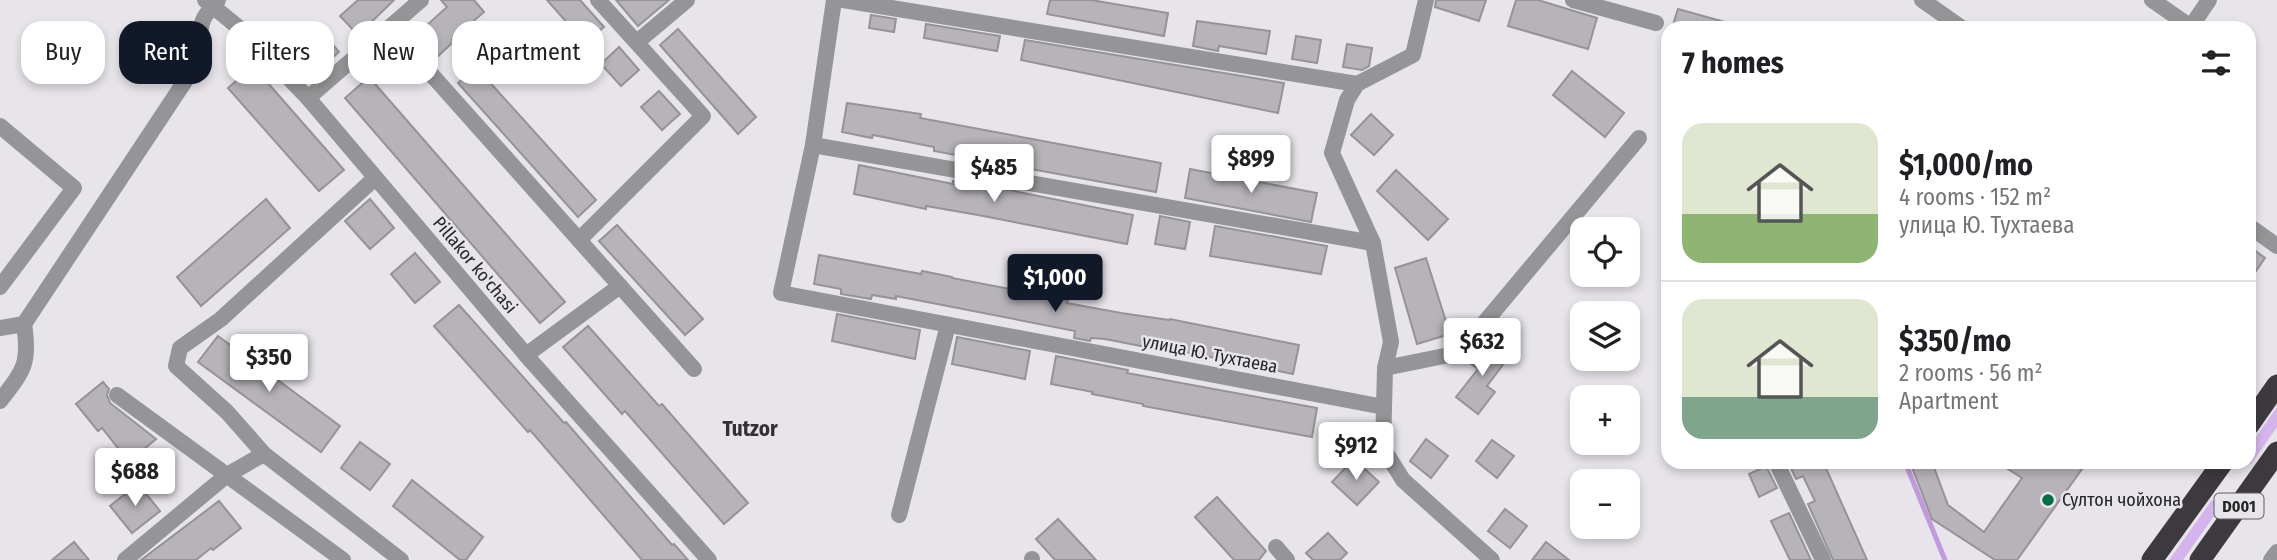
<!DOCTYPE html>
<meta charset="utf-8">
<style>
body{margin:0;font-family:"Fira Sans Condensed",sans-serif;background:#f6f6f6;color:#202124;height:100vh;display:flex;flex-direction:column;font-size:26px;white-space:nowrap}
*{box-sizing:border-box;margin:0}
p{font-size:23px;color:#757577}
.icon{flex:none;width:38px;height:38px;fill:none;stroke:currentColor;stroke-width:2;stroke-linecap:round;stroke-linejoin:round}
.map{position:relative;flex:1;overflow:hidden}
.details{position:absolute;left:1661px;top:21px;width:595px;height:448px;display:flex;flex-direction:column;background:#fff;border-radius:21px;box-shadow:0 4px 10px #0003}
.details>*{flex:none}
.banner{position:absolute;left:21px;top:21px;width:665px;height:63px;display:flex;gap:14px}
.fabs{position:absolute;left:1570px;top:217px;display:grid;gap:14px}
.fabs a{display:grid;place-items:center;width:70px;height:70px;border-radius:14px;background:#fff;box-shadow:0 4px 10px #0003;font-size:35px}
.price{position:absolute;translate:-50% -60px;padding:0 16px;border-radius:7px;background:#fff;color:#222;font-size:23px;line-height:46px;filter:drop-shadow(0 2px 4px #0008)}
.price::after{content:'';position:absolute;left:50%;top:42px;width:21px;height:16px;margin-left:-10px;background:inherit;clip-path:polygon(0 0,100% 0,50% 100%)}
.price.active{background:#111827;color:#fff}
ul{padding:0;list-style:none}
li{display:flex;align-items:center;gap:21px;height:175px;padding:0 21px}
li+li{border-top:2px solid #e0e0e0}
li span{display:grid;place-items:center;flex:none;width:196px;height:140px;border-radius:21px;color:#555}
li>.icon{margin-inline-start:auto}
span .icon{width:84px;height:84px;fill:#fffc;stroke-width:1}
li b{font-size:30px}
h2{display:flex;justify-content:space-between;align-items:center;height:84px;padding:0 21px;font-size:30px}
.chip{padding:0 24px;border-radius:21px;background:#fff;box-shadow:0 4px 10px #0003;font-size:24px;line-height:63px}
.chip.active{background:#111827;color:#fff}
.map>svg:first-child{display:block}
</style>
<div class="map">
<svg width="2277" height="560" viewBox="0 0 2277 560">
<rect width="100%" height="100%" fill="#e7e4ea"/>
<g fill="#d4b4ed">
<polygon points="2277,407 2277,427 2251,464 2248,462 2249,447"/>
<polygon points="2212,500 2221,506 2183,560 2169,560"/>
</g>
<g fill="none" stroke-linecap="round" stroke-linejoin="round">
<g stroke="#c19ade" stroke-width="5">
<polyline points="1768,26 1768,28"/>
<polyline points="1905,462 1945,560"/>
</g>
</g>
<g fill="#b7b4b9" stroke="#959398" stroke-width="2">
<polygon points="358,0 394,0 358,35 340,16"/>
<polygon points="441,0 474,0 484,12 452,40 453,42 435,59 415,36 447,7"/>
<polygon points="547,0 580,0 604,27 585,43"/>
<polygon points="616,0 669,0 638,26"/>
<polygon points="1050,0 1091,0 1168,13 1164,36 1047,14"/>
<polygon points="1436,0 1486,0 1479,21 1435,7"/>
<polygon points="1516,0 1538,0 1597,18 1588,49 1508,26"/>
<polygon points="1678,9 1732,24 1731,28 1672,28"/>
<polygon points="871,15 896,19 894,32 869,28"/>
<polygon points="1197,21 1270,31 1266,54 1219,46 1218,51 1193,46"/>
<polygon points="315,24 339,52 314,74 290,45"/>
<polygon points="926,24 1000,36 997,51 924,38"/>
<polygon points="678,29 756,117 738,134 660,45"/>
<polygon points="1296,36 1321,40 1317,63 1292,59"/>
<polygon points="1025,40 1284,83 1278,113 1021,60"/>
<polygon points="1347,44 1372,48 1369,66 1362,70 1343,67"/>
<polygon points="619,47 639,70 621,86 601,64"/>
<polygon points="253,66 344,170 319,191 228,88"/>
<polygon points="476,67 596,200 578,217 458,83"/>
<polygon points="1572,71 1624,113 1605,137 1553,95"/>
<polygon points="369,77 565,302 540,323 345,98"/>
<polygon points="659,91 680,114 662,130 641,107"/>
<polygon points="847,103 921,114 920,118 1161,163 1156,192 934,151 934,147 873,135 872,138 842,132"/>
<polygon points="1371,114 1393,135 1374,155 1351,135"/>
<polygon points="859,165 953,184 953,181 1004,189 1133,215 1127,244 978,215 926,206 926,209 854,194"/>
<polygon points="1190,169 1317,193 1311,222 1185,198"/>
<polygon points="1396,170 1448,219 1428,240 1377,191"/>
<polygon points="266,199 290,228 201,306 177,277"/>
<polygon points="370,199 394,228 370,249 345,221"/>
<polygon points="1160,216 1190,222 1185,249 1155,244"/>
<polygon points="617,225 703,319 685,335 599,241"/>
<polygon points="1215,226 1327,246 1321,274 1210,256"/>
<polygon points="2249,246 2265,258 2249,281"/>
<polygon points="415,253 440,282 415,303 391,274"/>
<polygon points="819,255 921,274 922,271 952,277 952,278 1068,300 1067,303 1121,313 1169,320 1170,319 1299,345 1293,374 1147,344 1146,347 1105,339 1091,338 1090,341 1074,338 1075,331 896,296 896,299 872,295 871,299 841,294 841,289 814,284"/>
<polygon points="1426,258 1450,334 1417,344 1395,268"/>
<polygon points="459,305 564,423 566,422 672,545 674,544 688,560 642,560 530,430 528,432 434,326"/>
<polygon points="837,314 920,330 915,359 832,341"/>
<polygon points="588,326 659,406 662,404 748,503 724,524 625,411 622,414 563,347"/>
<polygon points="218,336 340,426 321,452 198,362"/>
<polygon points="957,337 1030,351 1025,379 952,364"/>
<polygon points="1487,341 1508,358 1487,386 1495,392 1478,414 1456,397 1478,369 1470,363"/>
<polygon points="1056,356 1128,370 1127,373 1317,408 1312,437 1143,406 1143,404 1092,394 1093,392 1051,384"/>
<polygon points="103,382 109,389 107,395 110,403 156,439 129,462 102,428 98,431 76,404"/>
<polygon points="1426,439 1448,456 1431,478 1410,461"/>
<polygon points="1492,440 1514,456 1497,478 1476,461"/>
<polygon points="360,442 390,464 370,490 341,468"/>
<polygon points="1354,459 1379,482 1357,505 1332,482"/>
<polygon points="1788,462 1832,462 1825,466 1867,560 1833,560 1808,504 1815,501 1803,476 1796,479"/>
<polygon points="1910,462 1932,462 1948,505 1984,532 2022,478 1997,462 2087,462 2017,560 1995,560 1932,519"/>
<polygon points="1766,466 1777,488 1759,497 1749,474"/>
<polygon points="412,480 483,537 466,560 460,560 393,506"/>
<polygon points="138,484 160,511 132,533 110,506"/>
<polygon points="1217,497 1266,551 1259,560 1234,560 1195,517"/>
<polygon points="219,501 241,528 213,550 211,548 196,560 141,560"/>
<polygon points="1505,509 1527,526 1510,548 1488,531"/>
<polygon points="1789,513 1811,560 1790,560 1771,521"/>
<polygon points="1058,519 1085,548 1096,560 1055,560 1036,539"/>
<polygon points="1328,533 1347,553 1340,560 1313,560 1306,553"/>
<polygon points="74,542 89,560 52,560"/>
<polygon points="1546,542 1569,560 1532,560"/>
</g>
<g fill="none" stroke-linecap="round" stroke-linejoin="round">
<g stroke="#959496" stroke-width="16">
<polyline points="205,0 243,31 308,98 532,362 709,560"/>
<polyline points="834,0 813,145 781,293 1384,407"/>
<polyline points="843,0 1357,84"/>
<polyline points="1426,0 1413,55 1357,84 1347,100 1332,153 1373,243 1391,342 1385,368 1383,448 1403,480 1492,560"/>
<polyline points="1573,0 1656,23"/>
<polyline points="1922,0 1962,28"/>
<polyline points="2152,0 2191,27"/>
<polyline points="390,28 694,369"/>
<polyline points="2190,28 2209,0"/>
<polyline points="637,42 687,0"/>
<polyline points="308,98 421,0"/>
<polyline points="0,126 74,188 0,287"/>
<polyline points="813,145 1373,243"/>
<polyline points="2249,226 2277,246"/>
<polyline points="579,240 703,116 598,0"/>
<path d="M24,324L197,63C203,48 197,31 204,18C207,12 214,6 218,0"/>
<path d="M0,328L24,324C30,364 24,370 0,401"/>
<polyline points="526,355 620,286"/>
<polyline points="1385,368 1459,353 1639,138"/>
<polyline points="117,395 343,560"/>
<polyline points="264,454 227,412 176,366 180,348 221,319 375,178"/>
<polyline points="1776,462 1823,560"/>
<polyline points="899,515 948,325"/>
<polyline points="1276,547 1287,560"/>
<polyline points="1032,559 1032,560"/>
<polyline points="125,560 227,475 264,454 401,560"/>
<polyline points="2271,560 2277,552"/>
</g>
<g stroke="#3c3a3e" stroke-width="21">
<polyline points="2249,425 2277,385"/>
<polyline points="2152,560 2223,462"/>
<polyline points="2200,560 2277,452"/>
</g>
</g>
<circle fill="#006f47" stroke="#e7e4ea" stroke-width="2.5" cx="2048" cy="500" r="7"/>
<g text-anchor="middle" stroke-width="5" stroke-linejoin="round" paint-order="stroke">
<rect fill="#e7e4ea" stroke="#605e61" stroke-width="2" x="2214.5" y="493.5" width="49" height="25" rx="5"/>
<g font-size="16" font-weight="bold" fill="#262526">
<text x="2239" y="512">D001</text>
</g>
<g font-size="18" fill="#262526" stroke="#e7e4ea">
<text transform="translate(475 265) rotate(50)" y="6">Pillakor ko'chasi</text>
<text transform="translate(1210 354) rotate(11)" y="6">улица Ю. Тухтаева</text>
</g>
<g font-size="18" fill="#262526" stroke="#e7e4ea" text-anchor="start">
<text x="2062" y="506">Султон чойхона</text>
</g>
<g font-size="21" font-weight="bold" fill="#333034" stroke="#e7e4ea">
<text x="750" y="436">Tutzor</text>
</g>
</g>
</svg>
<div class="fabs">
<a><svg class="icon" aria-label="locate" viewBox="0 0 24 24"><circle cx="12" cy="12" r="6"/><path d="M12 2v4M12 18v4M2 12h4M18 12h4"/></svg></a>
<a><svg class="icon" aria-label="layers" viewBox="0 0 24 24"><path d="M12 4l9 5-9 5-9-5zM3 14l9 5 9-5"/></svg></a>
<a>+</a>
<a>−</a>
</div>
<b class="price" style="left:1251px;top:195px">$899</b>
<b class="price" style="left:994px;top:204px">$485</b>
<b class="price active" style="left:1055px;top:314px">$1,000</b>
<b class="price" style="left:1482px;top:378px">$632</b>
<b class="price" style="left:269px;top:394px">$350</b>
<b class="price" style="left:1356px;top:482px">$912</b>
<b class="price" style="left:135px;top:508px">$688</b>
<div class="banner">
<a class="chip">Buy</a>
<a class="chip active">Rent</a>
<a class="chip">Filters</a>
<a class="chip">New</a>
<a class="chip">Apartment</a>
</div>
<section class="details">
<h2>7 homes<svg class="icon" aria-label="filters" viewBox="0 0 24 24"><path d="M4 7h16M4 17h16"/><circle cx="9" cy="7" r="2"/><circle cx="15" cy="17" r="2"/></svg></h2>
<ul>
<li><span style="background:linear-gradient(#dfe7d0 65%,#8fb573 0)"><svg class="icon" aria-label="home" viewBox="0 0 24 24"><path d="M3 11l9-7 9 7M6 9v11h12V9"/></svg></span><div><b>$1,000/mo</b><p>4 rooms · 152 m²</p><p>улица Ю. Тухтаева</p></div></li>
<li><span style="background:linear-gradient(#dfe7d0 70%,#7fa58c 0)"><svg class="icon" aria-label="home" viewBox="0 0 24 24"><path d="M3 11l9-7 9 7M6 9v11h12V9"/></svg></span><div><b>$350/mo</b><p>2 rooms · 56 m²</p><p>Apartment</p></div></li>
</ul>
</section>
</div>
